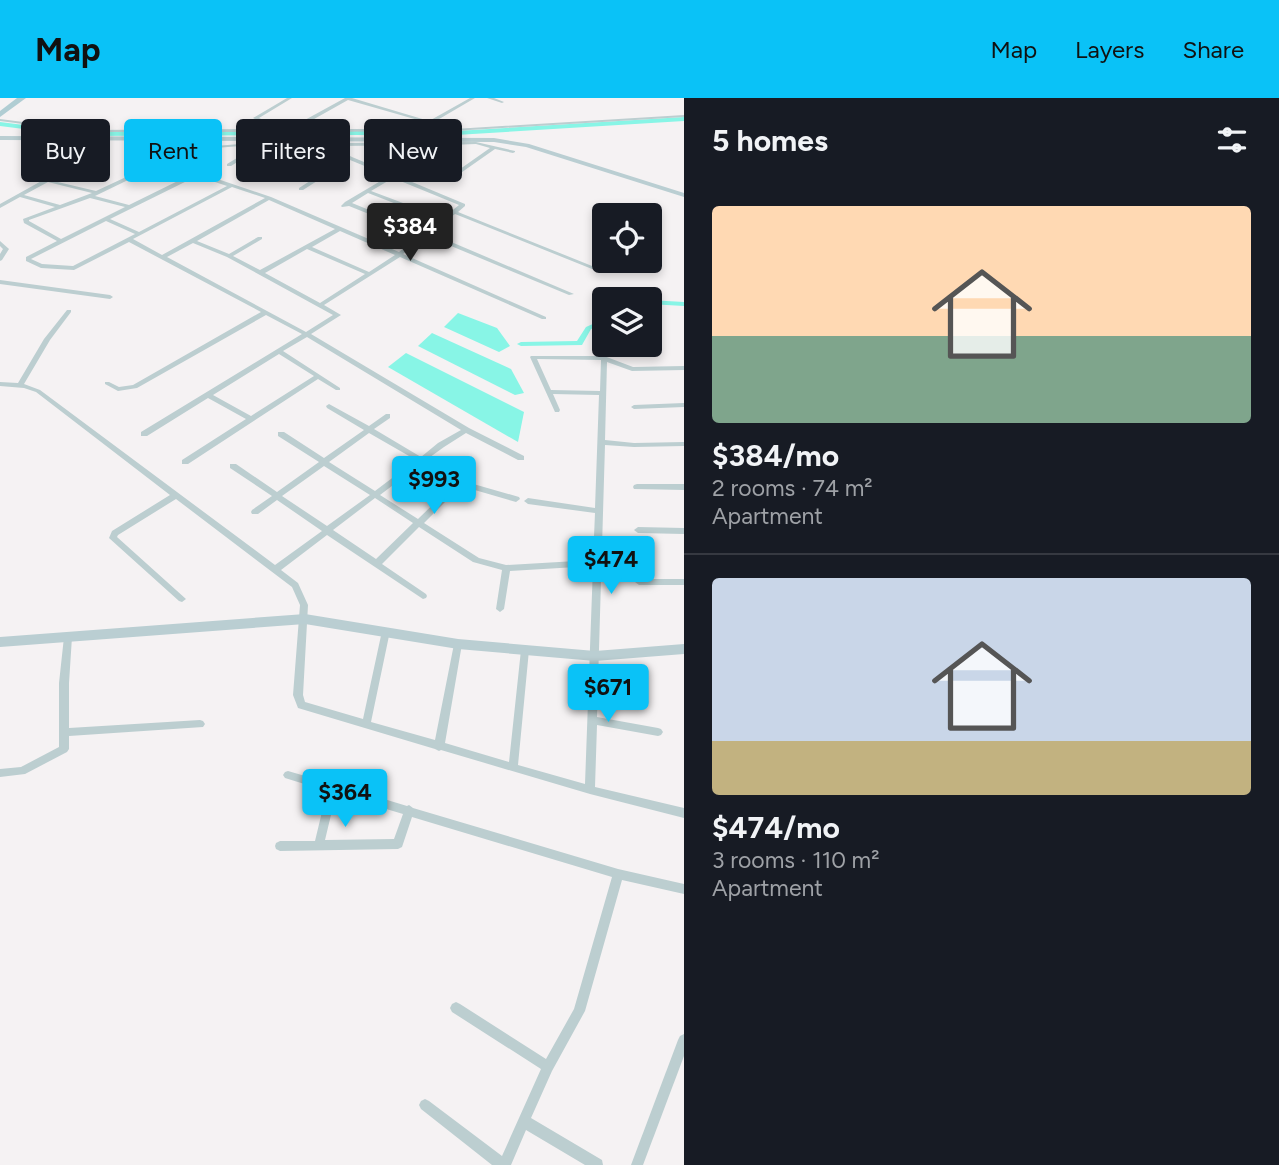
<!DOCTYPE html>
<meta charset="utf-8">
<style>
body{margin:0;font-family:Figtree,sans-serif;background:#20242c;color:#f1f3f6;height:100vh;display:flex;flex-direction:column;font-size:26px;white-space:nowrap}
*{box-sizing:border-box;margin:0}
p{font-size:23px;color:#9ea1a6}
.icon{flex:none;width:38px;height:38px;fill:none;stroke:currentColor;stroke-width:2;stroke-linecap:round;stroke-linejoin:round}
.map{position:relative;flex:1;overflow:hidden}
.sheet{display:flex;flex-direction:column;background:#171b24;width:595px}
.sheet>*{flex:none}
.hud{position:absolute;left:21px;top:21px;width:556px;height:63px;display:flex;gap:14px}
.tools{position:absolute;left:592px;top:105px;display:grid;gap:14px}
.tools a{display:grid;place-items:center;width:70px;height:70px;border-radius:7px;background:#171b24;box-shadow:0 4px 10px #0003;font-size:35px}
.price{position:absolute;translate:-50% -60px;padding:0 16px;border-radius:7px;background:#0ac2f7;color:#111;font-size:23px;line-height:46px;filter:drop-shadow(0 2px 4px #0008)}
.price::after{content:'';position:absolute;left:50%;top:42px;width:21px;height:16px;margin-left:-10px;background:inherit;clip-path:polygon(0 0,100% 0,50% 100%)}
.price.active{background:#222;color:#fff}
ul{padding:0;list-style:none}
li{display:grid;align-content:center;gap:14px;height:371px;padding:0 28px}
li+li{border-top:2px solid #363941}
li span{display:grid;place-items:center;height:217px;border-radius:7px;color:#555}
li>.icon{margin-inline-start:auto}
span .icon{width:126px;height:126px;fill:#fffc;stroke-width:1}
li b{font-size:30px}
h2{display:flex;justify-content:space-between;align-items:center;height:84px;padding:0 28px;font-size:30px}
.chip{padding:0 24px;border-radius:7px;background:#171b24;box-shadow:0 4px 10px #0003;font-size:24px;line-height:63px}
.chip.active{background:#0ac2f7;color:#111}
header{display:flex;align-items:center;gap:42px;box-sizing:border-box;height:98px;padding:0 35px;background:#0ac2f7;color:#111}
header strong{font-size:33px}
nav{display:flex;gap:38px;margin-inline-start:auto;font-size:24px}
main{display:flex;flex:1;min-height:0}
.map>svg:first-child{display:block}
</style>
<header>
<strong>Map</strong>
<nav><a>Map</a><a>Layers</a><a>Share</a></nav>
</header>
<main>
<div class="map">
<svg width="684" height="1067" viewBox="0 0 684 1067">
<rect width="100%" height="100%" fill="#f5f2f3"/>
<g fill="#88f5e6">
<polygon points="458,215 497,230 510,248 499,254 444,229"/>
<polygon points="432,235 511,271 524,295 515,297 418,248"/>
<polygon points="406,255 524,314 518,344 388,269"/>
</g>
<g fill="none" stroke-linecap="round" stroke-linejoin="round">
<g fill="#88f5e6" fill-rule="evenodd">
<polygon points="684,19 684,23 456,37 309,37 306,35 309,33 456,33"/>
<polygon points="0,24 79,34 303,33 306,35 303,37 79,38 0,28"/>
<polygon points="649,202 684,204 684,208 649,206"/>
<polygon points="604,221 604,226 591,231 582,247 521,248 517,246 521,244 577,243 586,229"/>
</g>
<g fill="#bcced0" fill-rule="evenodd">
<path d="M287,0H292L259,20L283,31H301L303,23L345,0H352L429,23L470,0H475L434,24L448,28V30H446L348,2L307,25L306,31H454L684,17V19L454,33L306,34L304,45H331L333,44L335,45L476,44L515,53V54L513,55L495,51L455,79L453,78V76L490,50L476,46L449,47L418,69L415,67L416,66L442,47L336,48V51L352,59L465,106V108L458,114L597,170L592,171L455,116L430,135L574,196L569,197L427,138L403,156L546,219V221H542L400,159L324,207L341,217L311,236L469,330L524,358V362H518L466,335L444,349L426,362L463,383L519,399L520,401L516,404L461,388L424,425L479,460L506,467L593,462L595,415L528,406L524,403L528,400L595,410L599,297L553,296L560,312L559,314H555L530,259L531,258H604L633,269L684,268V272L632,273L607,264L605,342L634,345L684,344V348L634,349L605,347L597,619L658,630L661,631L663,634L661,637L658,638L597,627L595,689L684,710V720L590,696L441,652L439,653L435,651L298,610L293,597L300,507L292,489L176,401L118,437L117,439L186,501L182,504L179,503L109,440L112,433L170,397L36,294L24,290L0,288V284L18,285L44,241L67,212H71V214L50,242L24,286L40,292L275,467L322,433L277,402L258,416H252L251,414L252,412L272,398L230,370V366H236L277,394L319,364L278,338V334H284L324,360L364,332L327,310L326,308L329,306L369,328L386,316H390V320L374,331L421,359L438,345L461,332L307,239L283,253L340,290V292H336L318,281L188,366H182V362L246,321L208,300L147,338H141V334L302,236L266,217L137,290L118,293L105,286V284H109L119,289L133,287L261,214L129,144L74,172L41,170L26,163V159L57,143L24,125L23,121L55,109L20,99L0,110V106L45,81L96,93L154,66L167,64L177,68L215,48L240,46L299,45L301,34H85L0,23V21L85,32L277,31L253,20ZM240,48H257L227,66V68H231L263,48H298V51L257,76L256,77L259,79L302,53L303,48H331L332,53L346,60L299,90V92H303L350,62L389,78L345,104L341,108L342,109L349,108L421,137L399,154L271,99L182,69L216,50ZM157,68H167L192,76L129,107L95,98ZM197,78L227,88L139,134L110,121ZM393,80L459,107L443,120L371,93ZM48,84L92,95L60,107L24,97ZM232,89L265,100L162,157L133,141ZM368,95L440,123L423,134L352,105ZM90,100L125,109L61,141L29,123V122ZM269,102L335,131L260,172L233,158L262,141V139H258L229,156L197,143ZM106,123L135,136L73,168L42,166L31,161ZM340,133L395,157L369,174L312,149ZM193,145L227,159L333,217L306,234L167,159ZM307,151L365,176L320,205L265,175ZM279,256L314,278L251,318L213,297ZM537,261L601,262L600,293L551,292ZM369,335L416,362L375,393L329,364ZM421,366L455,385L418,421L380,397ZM324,368L370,397L327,428L282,398ZM375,400L413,425L376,461L333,432ZM419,429L473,464L502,472L496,511L500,514L504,511L510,473L593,468L585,686L518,667L529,552L528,550H522L521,552L509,664L445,645L462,546L461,544H455L454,546L435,642L371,624L390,533L389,531H383L382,533L363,621L305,604L303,597L308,507L298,485L281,472L327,437L423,501L426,500L427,498L426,496L382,466Z"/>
<polygon points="487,0 494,0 504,4 502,5"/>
<polygon points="0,143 9,151 2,162 0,163 0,156 3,151 0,148"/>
<polygon points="0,182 110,197 113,199 110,201 0,186"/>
<polygon points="684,305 684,309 634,311 631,309 634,307"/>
<polygon points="637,386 684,386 684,392 634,391 633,389 634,387"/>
<polygon points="638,429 684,430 684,436 638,435 634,432"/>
<polygon points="639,481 684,481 684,487 639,487 635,484"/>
<polygon points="68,536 71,537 72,539 69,585 69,630 200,622 203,623 205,626 203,629 69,638 69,651 67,654 25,676 0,679 0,671 21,669 59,649 59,585 64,539 65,537"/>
<path d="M288,673L329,685L333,684L337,685L338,687L407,708L409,707L413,710L618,771L684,786V796L622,782L585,913L552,973L531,1020L602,1062L603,1067H585L526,1032L511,1067H492L421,1011L419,1007L421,1003L425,1001L429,1003L502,1058L541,971L452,914L450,910L452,906L456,904L460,906L546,961L574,911L612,779L412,719L402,749L398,751L280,753L276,751L275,748L276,745L280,743H315L327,693L285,680L283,677L285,674ZM336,696L403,716L394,741L325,742Z"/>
<polygon points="684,936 684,958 643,1067 631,1067 678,942 680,938"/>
</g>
<g fill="#baced2" fill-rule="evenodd">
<polygon points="0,38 494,40 529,46 684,95 684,99 526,49 494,44 0,42"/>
<polygon points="305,516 458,541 595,553 684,546 684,556 595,563 458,551 305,526 0,549 0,539"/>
</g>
<polygon fill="#b0cdd3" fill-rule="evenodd" points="17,0 26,0 0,19 0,13"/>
</g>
</svg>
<div class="tools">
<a><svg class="icon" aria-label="locate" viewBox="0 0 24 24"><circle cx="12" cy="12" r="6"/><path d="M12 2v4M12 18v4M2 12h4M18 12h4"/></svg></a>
<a><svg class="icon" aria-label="layers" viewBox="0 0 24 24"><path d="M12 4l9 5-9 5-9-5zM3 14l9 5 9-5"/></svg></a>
</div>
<b class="price active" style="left:410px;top:165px">$384</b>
<b class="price" style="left:434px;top:418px">$993</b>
<b class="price" style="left:611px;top:498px">$474</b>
<b class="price" style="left:608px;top:626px">$671</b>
<b class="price" style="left:345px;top:731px">$364</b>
<div class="hud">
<a class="chip">Buy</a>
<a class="chip active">Rent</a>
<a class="chip">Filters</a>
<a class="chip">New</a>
</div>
</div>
<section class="sheet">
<h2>5 homes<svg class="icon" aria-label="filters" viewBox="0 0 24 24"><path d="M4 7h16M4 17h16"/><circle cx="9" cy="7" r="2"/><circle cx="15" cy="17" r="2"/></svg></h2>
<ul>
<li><span style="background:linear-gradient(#ffd9b3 60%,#7fa58c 0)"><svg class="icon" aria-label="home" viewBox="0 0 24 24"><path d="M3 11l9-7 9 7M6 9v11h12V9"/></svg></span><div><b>$384/mo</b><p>2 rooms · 74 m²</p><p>Apartment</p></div></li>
<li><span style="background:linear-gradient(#c9d6e8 75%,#c2b280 0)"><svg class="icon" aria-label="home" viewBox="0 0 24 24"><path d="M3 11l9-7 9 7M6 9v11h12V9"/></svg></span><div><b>$474/mo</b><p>3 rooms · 110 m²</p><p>Apartment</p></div></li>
</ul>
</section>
</main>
